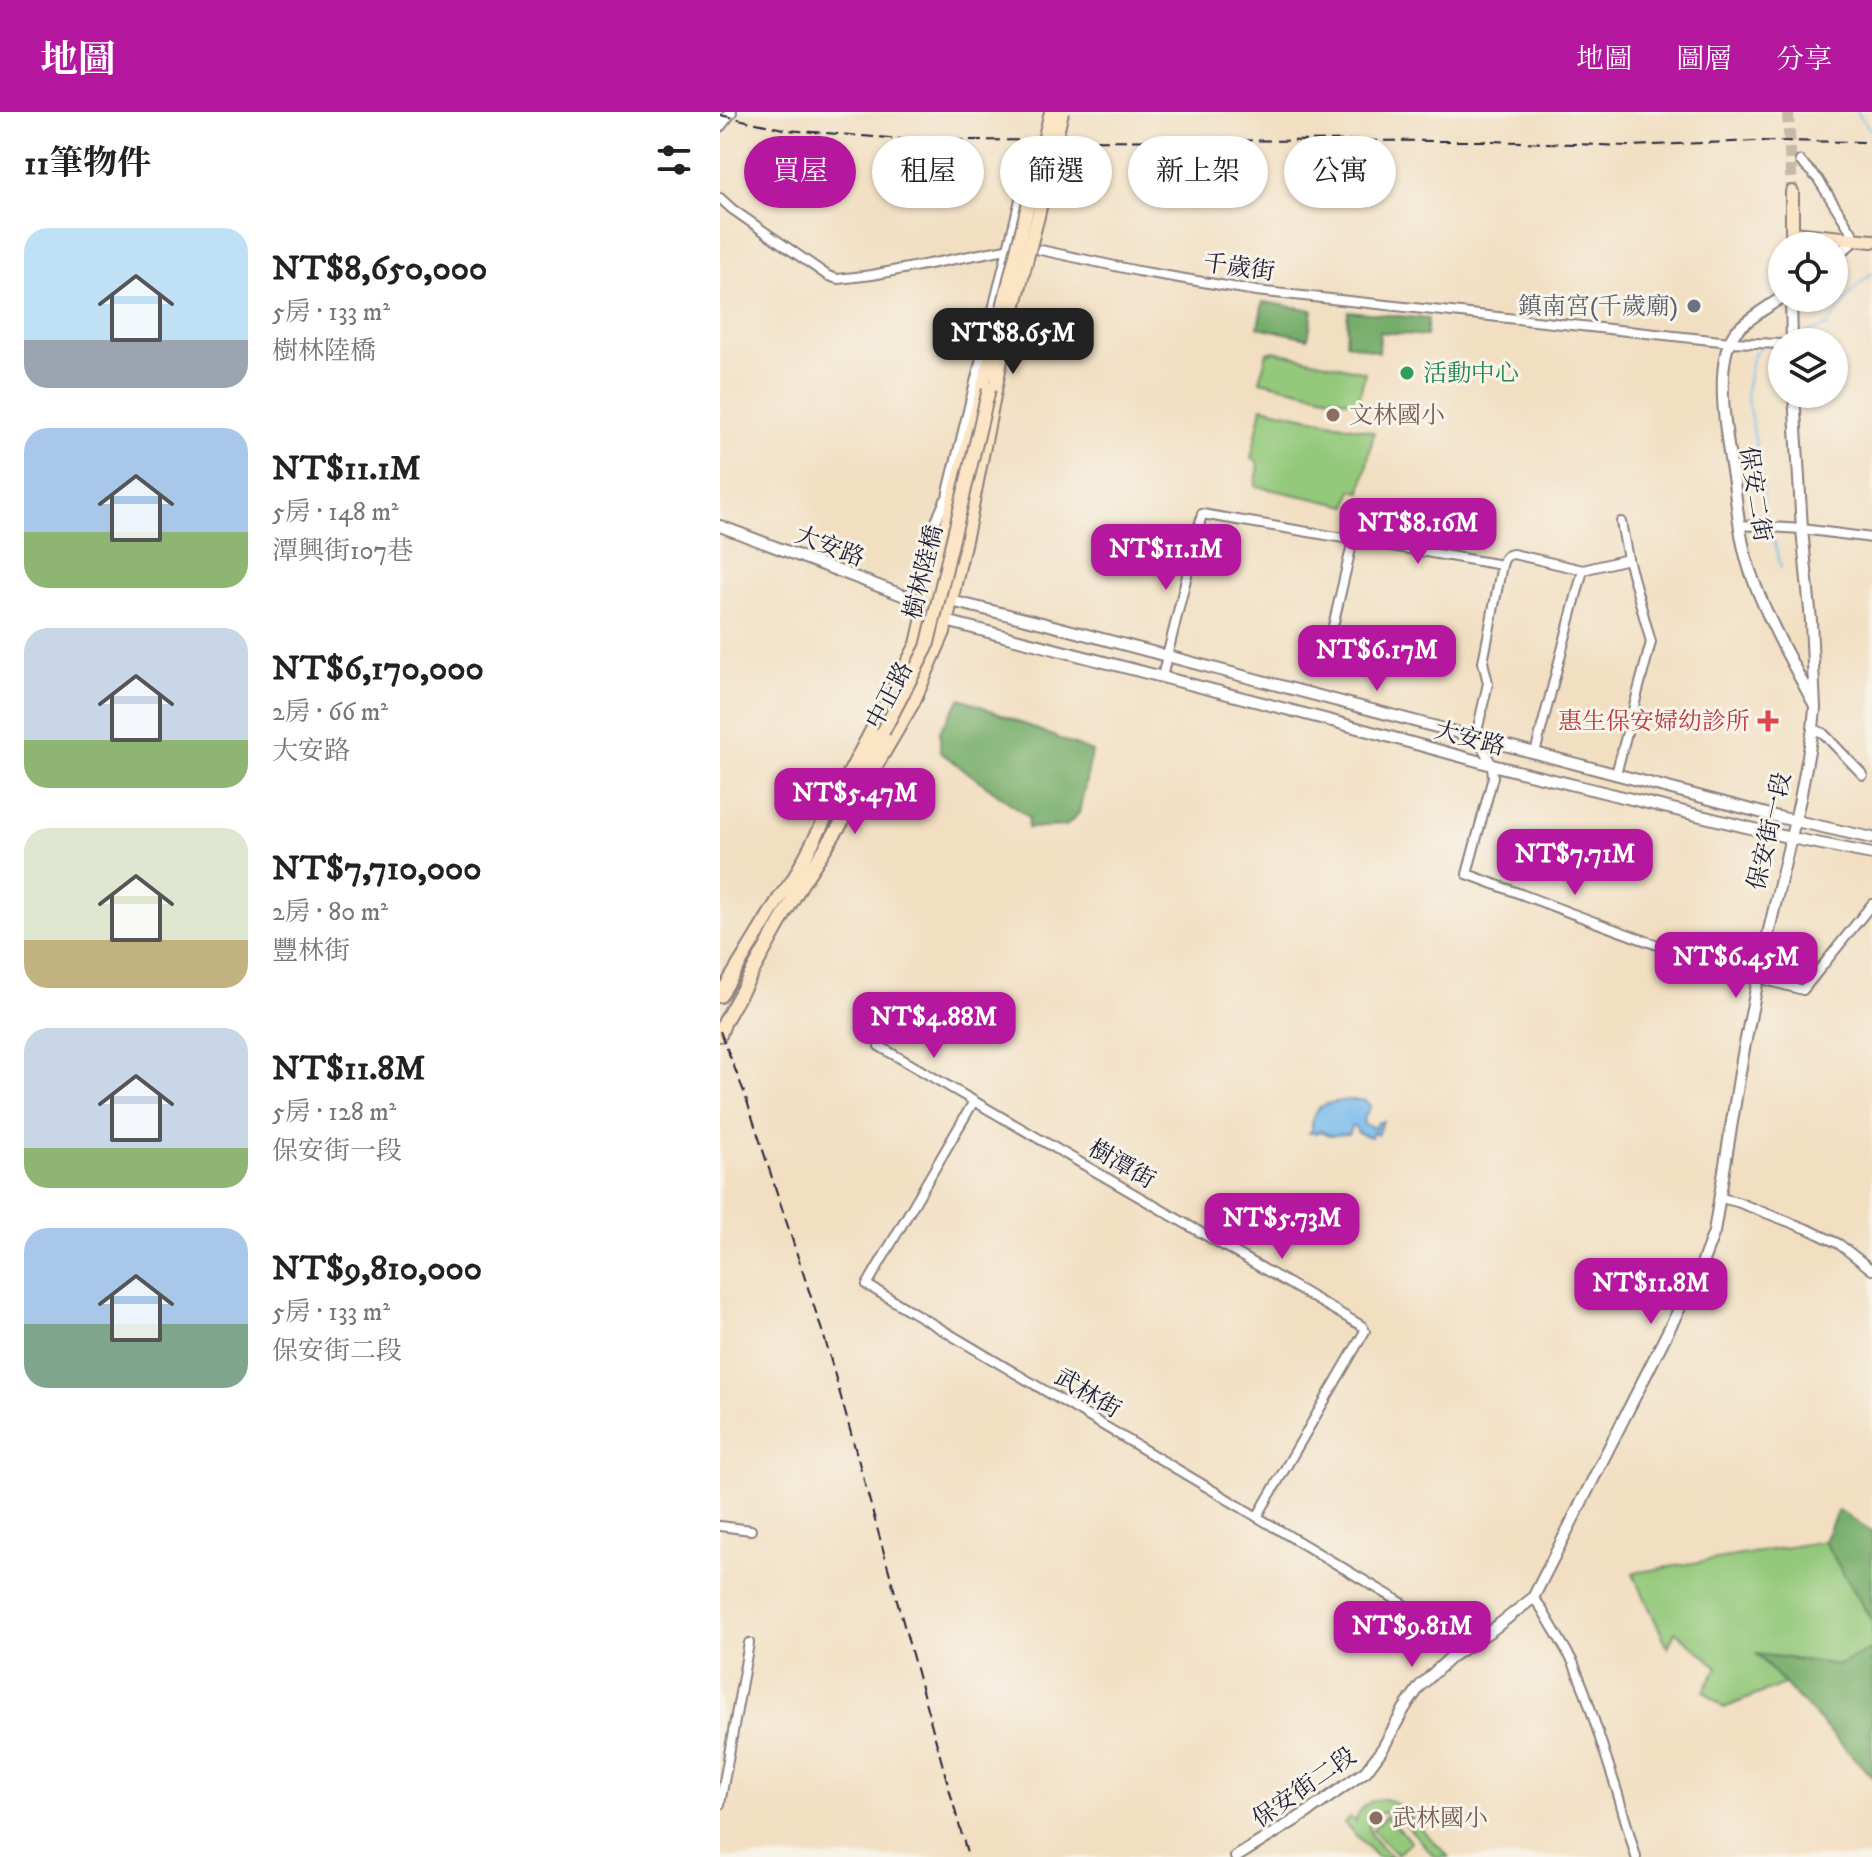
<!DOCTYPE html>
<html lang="zh-TW">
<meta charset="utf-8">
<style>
body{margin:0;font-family:"IM FELL DW Pica","Noto Serif TC",serif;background:#f2f2f2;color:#222;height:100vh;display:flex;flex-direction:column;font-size:30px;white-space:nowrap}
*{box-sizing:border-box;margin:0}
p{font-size:26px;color:#767676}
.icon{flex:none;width:44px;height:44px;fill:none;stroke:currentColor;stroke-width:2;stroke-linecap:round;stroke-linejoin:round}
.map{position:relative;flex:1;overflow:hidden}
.panel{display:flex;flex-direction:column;background:#fff;width:720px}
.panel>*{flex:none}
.top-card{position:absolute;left:24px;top:24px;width:760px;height:72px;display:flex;gap:16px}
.buttons{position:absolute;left:1048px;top:120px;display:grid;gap:16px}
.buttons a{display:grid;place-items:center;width:80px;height:80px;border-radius:50%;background:#fff;box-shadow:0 2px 6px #0004;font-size:40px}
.price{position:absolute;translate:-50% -68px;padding:0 18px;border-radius:16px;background:#b5179e;color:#fff;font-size:26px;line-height:52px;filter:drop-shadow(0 2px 4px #0008)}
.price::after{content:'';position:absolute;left:50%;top:48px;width:24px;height:18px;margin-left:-12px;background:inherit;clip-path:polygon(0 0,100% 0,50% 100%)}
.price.current{background:#222;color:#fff}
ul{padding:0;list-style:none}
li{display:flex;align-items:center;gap:24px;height:200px;padding:0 24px}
li span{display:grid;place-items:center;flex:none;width:224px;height:160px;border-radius:24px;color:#555}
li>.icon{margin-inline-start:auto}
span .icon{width:96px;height:96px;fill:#fffc;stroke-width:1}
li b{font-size:34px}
h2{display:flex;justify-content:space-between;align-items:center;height:96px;padding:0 24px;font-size:34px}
.tag{padding:0 28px;border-radius:36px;background:#fff;box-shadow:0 2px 6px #0004;font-size:28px;line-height:72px}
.tag.current{background:#b5179e;color:#fff}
header{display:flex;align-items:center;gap:48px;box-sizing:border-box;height:112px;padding:0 40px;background:#b5179e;color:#fff}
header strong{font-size:38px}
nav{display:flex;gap:44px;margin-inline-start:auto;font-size:28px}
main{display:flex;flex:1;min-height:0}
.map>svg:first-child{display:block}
</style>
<header>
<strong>地圖</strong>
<nav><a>地圖</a><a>圖層</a><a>分享</a></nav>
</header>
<main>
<section class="panel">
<h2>11筆物件<svg class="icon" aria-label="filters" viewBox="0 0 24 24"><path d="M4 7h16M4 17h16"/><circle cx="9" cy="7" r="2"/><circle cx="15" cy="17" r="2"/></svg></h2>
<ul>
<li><span style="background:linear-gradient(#bfe0f5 70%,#9aa5b1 0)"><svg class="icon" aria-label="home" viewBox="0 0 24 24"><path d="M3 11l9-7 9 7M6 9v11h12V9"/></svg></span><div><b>NT$8,650,000</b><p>5房 · 133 m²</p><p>樹林陸橋</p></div></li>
<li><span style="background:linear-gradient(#a9c7e8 65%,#8fb573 0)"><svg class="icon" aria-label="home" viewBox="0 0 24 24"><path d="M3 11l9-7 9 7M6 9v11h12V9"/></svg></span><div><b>NT$11.1M</b><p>5房 · 148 m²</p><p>潭興街107巷</p></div></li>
<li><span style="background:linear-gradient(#c9d6e8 70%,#8fb573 0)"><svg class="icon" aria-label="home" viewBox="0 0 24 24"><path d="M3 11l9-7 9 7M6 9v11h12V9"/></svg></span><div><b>NT$6,170,000</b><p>2房 · 66 m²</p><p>大安路</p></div></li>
<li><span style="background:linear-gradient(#dfe7d0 70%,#c2b280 0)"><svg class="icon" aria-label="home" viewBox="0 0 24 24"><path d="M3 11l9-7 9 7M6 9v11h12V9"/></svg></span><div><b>NT$7,710,000</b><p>2房 · 80 m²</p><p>豐林街</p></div></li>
<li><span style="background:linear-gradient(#c9d6e8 75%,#8fb573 0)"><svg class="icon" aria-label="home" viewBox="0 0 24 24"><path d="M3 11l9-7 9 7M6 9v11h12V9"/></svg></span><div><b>NT$11.8M</b><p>5房 · 128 m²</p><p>保安街一段</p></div></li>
<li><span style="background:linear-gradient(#a9c7e8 60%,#7fa58c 0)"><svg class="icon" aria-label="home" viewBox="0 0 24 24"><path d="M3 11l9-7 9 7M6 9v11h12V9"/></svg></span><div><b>NT$9,810,000</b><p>5房 · 133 m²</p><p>保安街二段</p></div></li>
</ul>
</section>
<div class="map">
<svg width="1152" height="1745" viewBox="0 0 1152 1745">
<rect width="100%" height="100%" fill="#f7f3e8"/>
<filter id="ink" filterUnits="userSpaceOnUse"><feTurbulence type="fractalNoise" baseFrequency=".0125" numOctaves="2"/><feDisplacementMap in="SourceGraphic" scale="16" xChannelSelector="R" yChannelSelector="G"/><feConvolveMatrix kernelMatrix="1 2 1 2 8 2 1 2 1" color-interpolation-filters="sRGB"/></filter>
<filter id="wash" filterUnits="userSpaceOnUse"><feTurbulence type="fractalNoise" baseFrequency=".006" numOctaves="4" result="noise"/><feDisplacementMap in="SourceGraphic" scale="32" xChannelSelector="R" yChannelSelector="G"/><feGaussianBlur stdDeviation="1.8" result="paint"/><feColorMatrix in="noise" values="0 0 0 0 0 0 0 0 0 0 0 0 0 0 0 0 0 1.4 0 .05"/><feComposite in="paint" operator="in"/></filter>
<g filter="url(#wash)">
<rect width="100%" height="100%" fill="#f2dfc2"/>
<g fill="#94c97b" stroke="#5b765b" stroke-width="2">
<polygon points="553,239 645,260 638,291 540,269 547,240 552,241"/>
<polygon points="542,295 654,320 641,380 632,378 628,394 535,374 539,355 536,348 531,347"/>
<polygon points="1104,1429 1152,1509 1152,1537 1119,1553 1038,1543 1064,1572 1004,1596 984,1579 998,1555 955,1519 948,1536 913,1461"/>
<path d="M663,1687L671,1689L678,1693L729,1745H715C703,1733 688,1712 674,1703C662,1695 645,1706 650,1721C654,1730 665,1738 672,1745H657L624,1711L630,1705L636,1710C637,1695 649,1688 663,1687Z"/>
<polygon points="666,1704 691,1729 677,1743 652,1718"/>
</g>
<g fill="#77ad6b" stroke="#4c6853" stroke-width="2">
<polygon points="543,190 593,198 588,226 538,215"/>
<polygon points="628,199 708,207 706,224 660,220 659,240 626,231"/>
<polygon points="241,586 372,640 359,701 346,714 308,716 309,705 220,640 220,618"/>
<polygon points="1118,1398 1152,1419 1152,1509 1104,1429"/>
<polygon points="1152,1537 1152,1665 1037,1542 1119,1553"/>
</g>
<path fill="#75baec" stroke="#4c6e94" stroke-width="2" d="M628,988H643L650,993V996L643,1008L644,1012L655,1016L657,1011L663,1009L657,1023L653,1020L651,1025L638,1021L635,1014H632L628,1022C613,1021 617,1027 600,1019L596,1021H589L592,1018C591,991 607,991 628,988Z"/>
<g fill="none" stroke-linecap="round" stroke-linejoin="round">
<g stroke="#75baec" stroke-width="2">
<polyline points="1137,0 1152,20"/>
<polyline points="1076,225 1107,214 1134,177 1152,161"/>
<polyline points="1043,234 1038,237 1032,246 1026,280 1041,359 1044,395 1049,412"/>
<polyline points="1051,418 1061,456"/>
</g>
</g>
</g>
<g filter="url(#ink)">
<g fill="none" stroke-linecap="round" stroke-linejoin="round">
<polyline stroke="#c8b9a7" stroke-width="12" stroke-dasharray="12 6" stroke-linecap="butt" points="1068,0 1072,80"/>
<g stroke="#8a807e" stroke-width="12">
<g id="minor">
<polyline points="1080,49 1098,67 1136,127"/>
<polyline points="0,86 12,97 108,164 118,167 152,163 286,137 316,137 418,159 536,179 1010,230 1062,232"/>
<polyline points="226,396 228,380 310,47"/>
<polyline points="1020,413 1082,417 1152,426"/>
<path d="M782,453L763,550L768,571L756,624L772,653L773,665L747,762C859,803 968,849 1083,878L1152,792"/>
<polyline points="188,485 197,469 211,421 225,388"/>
<polyline points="607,540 633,428"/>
<path d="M442,565L482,402L782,453C784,446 786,443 793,442L863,458L908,447"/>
<polyline points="1093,617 1103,621 1143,663"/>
<polyline points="815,641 863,458"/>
<polyline points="896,662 931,530 908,447 901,410"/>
<polyline points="159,934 642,1214 645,1219 537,1405"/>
<polyline points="254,989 147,1173 751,1532"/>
<polyline points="1001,1086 1017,1090 1090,1118 1119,1132 1152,1158"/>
<polyline points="0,1414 31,1418"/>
<polyline points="813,1486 820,1494 853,1550 865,1580 897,1679 916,1745"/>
<polyline points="0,1692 29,1531"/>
</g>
</g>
<g stroke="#8a807e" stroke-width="14">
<g id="tertiary">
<polyline points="0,14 11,0"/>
<polyline points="1072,134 1072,121"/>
<polyline points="1114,145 1136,127"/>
<path d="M1062,185C1050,194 1021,211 1014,222C992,254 1008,334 1014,371C1018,403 1021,436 1033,467C1049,510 1072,551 1094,592"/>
<polyline points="1071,186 1072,230"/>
<polyline points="0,414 206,492 226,509 612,609 772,653 1071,726 1152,742"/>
<polyline points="224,490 231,489 322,511 1058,705 1152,726"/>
<polyline points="516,1745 588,1700 646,1659 663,1636 684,1597 700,1574 731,1545 772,1518 813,1486 981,1154 994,1120 1023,942 1041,852 1080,687 1093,617 1095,596 1091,509 1082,417 1074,282"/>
</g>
</g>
<g stroke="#8a807e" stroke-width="16">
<g id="secondary">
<polyline points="1072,80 1072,121 1152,129"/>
<polyline points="127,685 163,620"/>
<polyline points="0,884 60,785 73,768 197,532 206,492 273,236"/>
<polyline points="0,923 5,909 81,773 132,695 193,591 224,520 248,415 283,238"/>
</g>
</g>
<use href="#minor" stroke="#fff" stroke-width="8"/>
<use href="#tertiary" stroke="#fff" stroke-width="10"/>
<use href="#secondary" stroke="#fce5c4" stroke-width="12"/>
<g stroke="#22223b" stroke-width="2" stroke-dasharray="12 6" stroke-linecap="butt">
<polyline points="0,3 68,18 193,28 773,29 908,34 1035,29 1152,30"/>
<polyline points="0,919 24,980 106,1231 248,1745"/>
</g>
<g stroke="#8a807e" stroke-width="16" stroke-linecap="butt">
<g id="secondary-bridge">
<polyline points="273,236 331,0"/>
<polyline points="283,238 318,104 342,0"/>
<polyline points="163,620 207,535 269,277"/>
</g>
</g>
<use href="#secondary-bridge" stroke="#fce5c4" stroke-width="12"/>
</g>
</g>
<circle fill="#6b7280" stroke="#f7f3e8" stroke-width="3" cx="974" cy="194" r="8"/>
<circle fill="#2e9e5b" stroke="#f7f3e8" stroke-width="3" cx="687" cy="261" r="8"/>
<g fill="#8d6e63" stroke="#f7f3e8" stroke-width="3">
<circle cx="613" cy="303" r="8"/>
<circle cx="656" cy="1706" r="8"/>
</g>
<path fill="#e0444e" stroke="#f7f3e8" stroke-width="3" d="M1044 597h8v8h8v8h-8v8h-8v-8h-8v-8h8z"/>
<g text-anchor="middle" stroke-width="6" stroke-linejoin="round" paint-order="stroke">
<g font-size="24" fill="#22223b" stroke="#f7f3e8">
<text transform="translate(519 155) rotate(8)" y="8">千歲街</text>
<text transform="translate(1036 382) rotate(81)" y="8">保安二街</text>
<text transform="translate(110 434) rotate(21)" y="8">大安路</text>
<text transform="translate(203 460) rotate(-76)" y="8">樹林陸橋</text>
<text transform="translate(169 583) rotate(-62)" y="8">中正路</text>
<text transform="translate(750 626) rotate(15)" y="8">大安路</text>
<text transform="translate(1049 719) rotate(-77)" y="8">保安街一段</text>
<text transform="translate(402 1052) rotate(30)" y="8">樹潭街</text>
<text transform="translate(368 1281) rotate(31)" y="8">武林街</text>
<text transform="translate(584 1675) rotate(-35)" y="8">保安街二段</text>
</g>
<g font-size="24" fill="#5b616d" stroke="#f7f3e8" text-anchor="end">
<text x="958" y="202">鎮南宮(千歲廟)</text>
</g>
<g font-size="24" fill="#27864d" stroke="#f7f3e8" text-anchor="start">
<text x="703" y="269">活動中心</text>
</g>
<g font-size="24" fill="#785e54" stroke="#f7f3e8" text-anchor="start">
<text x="629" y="311">文林國小</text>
<text x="672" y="1714">武林國小</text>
</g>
<g font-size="24" fill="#be3a42" stroke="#f7f3e8" text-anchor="end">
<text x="1030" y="617">惠生保安婦幼診所</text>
</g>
</g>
</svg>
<div class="buttons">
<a><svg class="icon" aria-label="locate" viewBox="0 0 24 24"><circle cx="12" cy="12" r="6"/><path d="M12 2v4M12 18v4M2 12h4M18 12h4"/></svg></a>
<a><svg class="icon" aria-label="layers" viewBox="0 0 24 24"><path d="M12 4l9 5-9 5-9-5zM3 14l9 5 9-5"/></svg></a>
</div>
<b class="price current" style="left:293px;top:264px">NT$8.65M</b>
<b class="price" style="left:698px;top:454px">NT$8.16M</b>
<b class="price" style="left:446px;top:480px">NT$11.1M</b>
<b class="price" style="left:657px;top:581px">NT$6.17M</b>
<b class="price" style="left:135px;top:724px">NT$5.47M</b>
<b class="price" style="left:855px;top:785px">NT$7.71M</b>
<b class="price" style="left:1016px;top:888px">NT$6.45M</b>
<b class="price" style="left:214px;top:948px">NT$4.88M</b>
<b class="price" style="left:562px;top:1149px">NT$5.73M</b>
<b class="price" style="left:931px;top:1214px">NT$11.8M</b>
<b class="price" style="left:692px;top:1557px">NT$9.81M</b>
<div class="top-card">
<a class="tag current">買屋</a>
<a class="tag">租屋</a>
<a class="tag">篩選</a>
<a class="tag">新上架</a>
<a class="tag">公寓</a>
</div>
</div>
</main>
